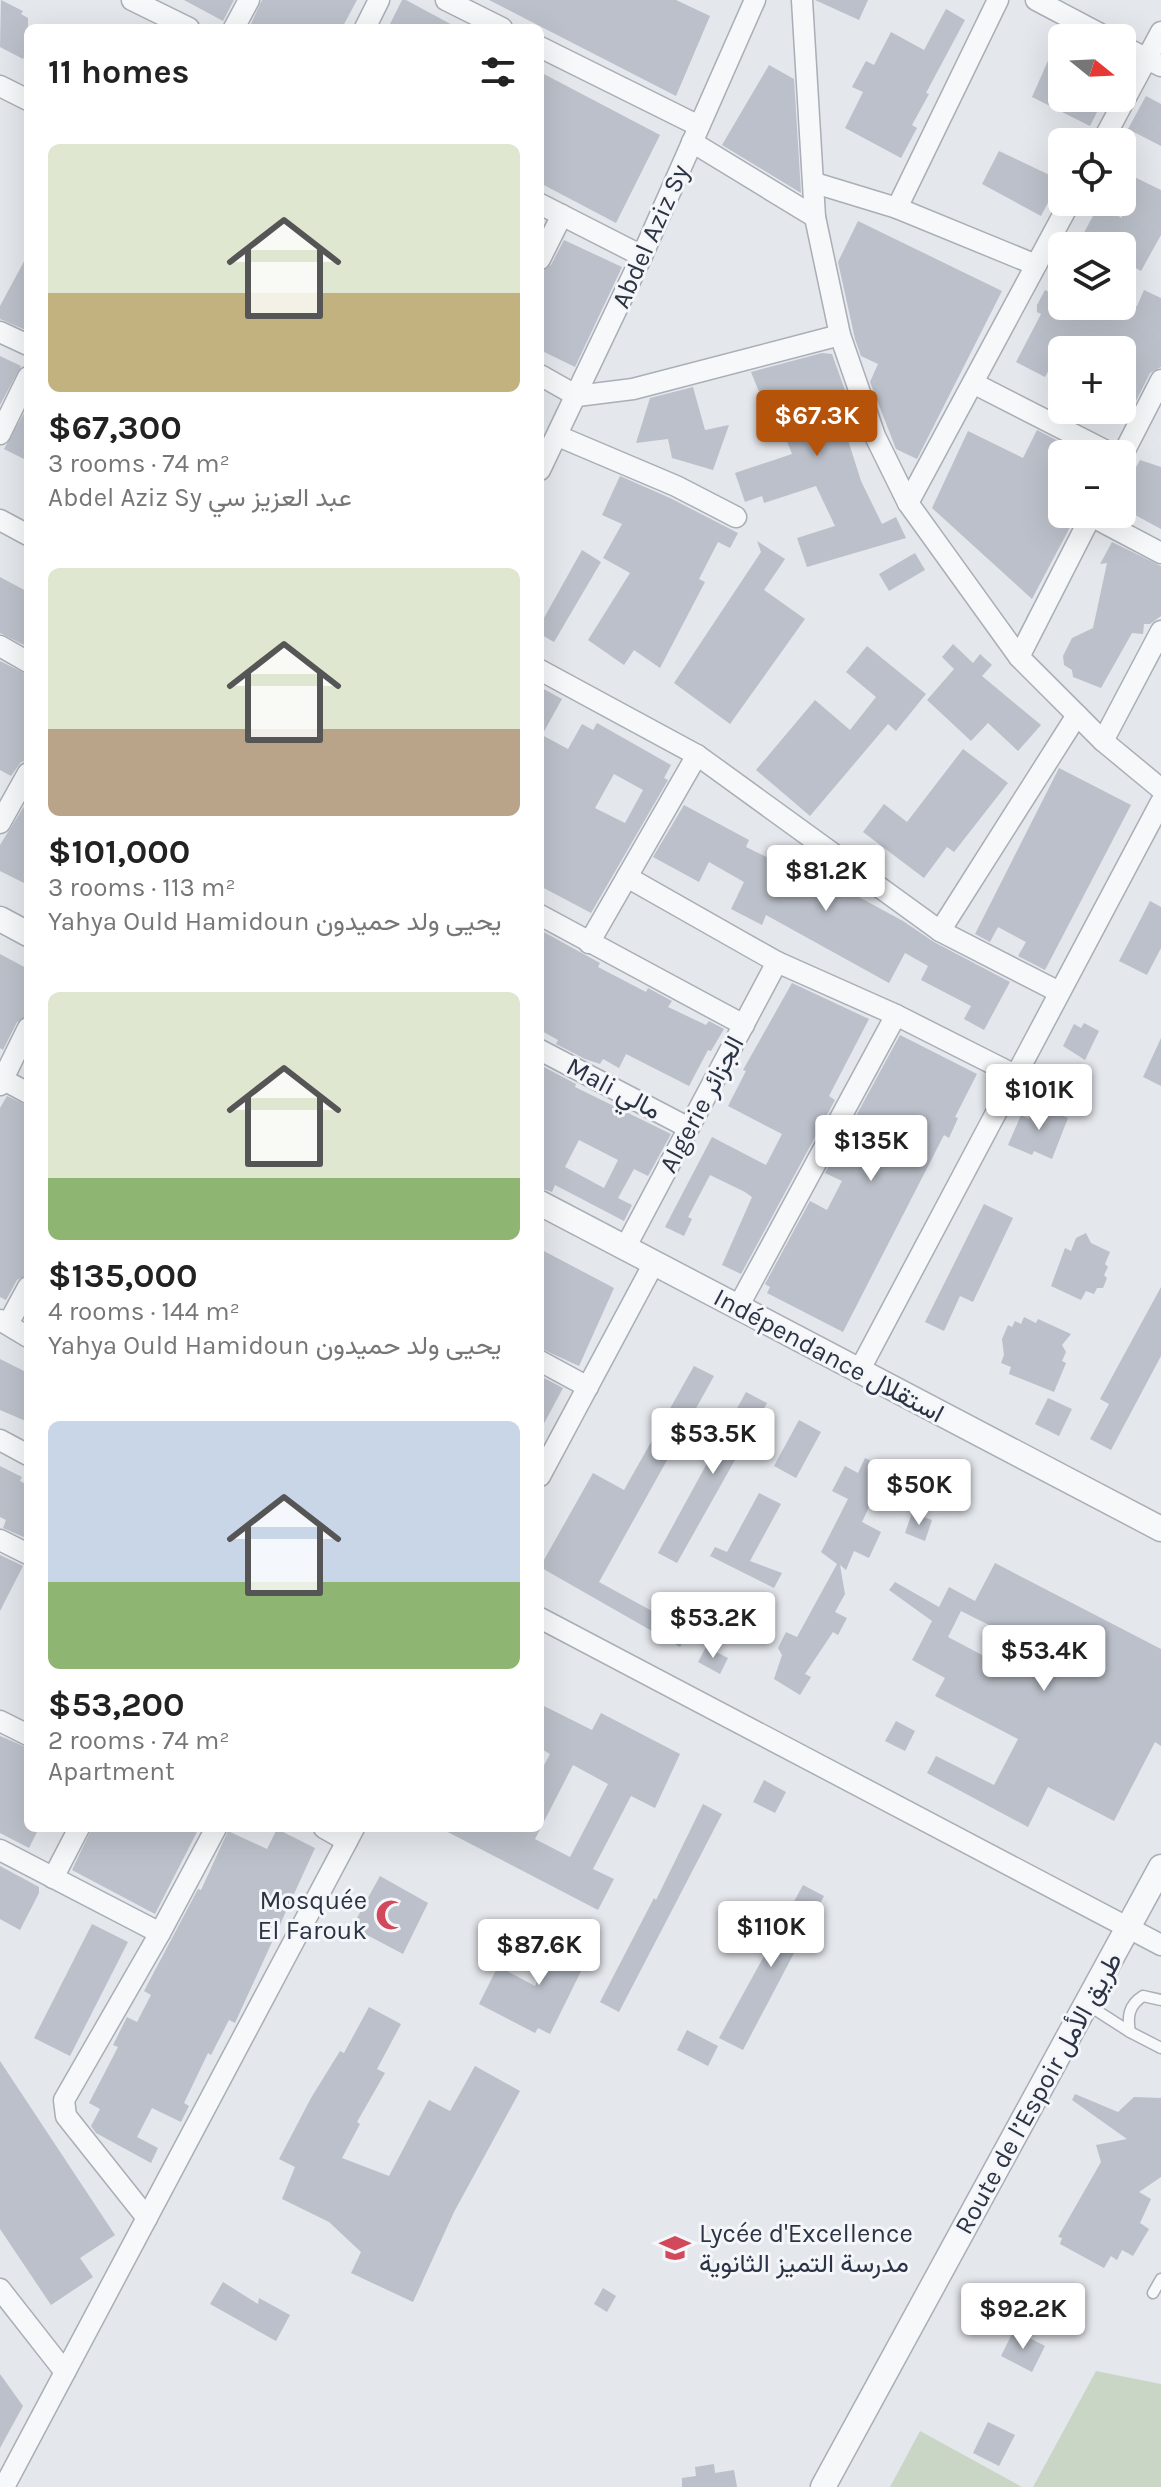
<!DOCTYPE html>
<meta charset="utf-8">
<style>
body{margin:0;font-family:Karla,Vazirmatn,sans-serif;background:#f2f2f2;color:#222;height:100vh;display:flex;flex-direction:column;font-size:30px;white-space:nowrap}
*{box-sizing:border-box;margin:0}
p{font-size:26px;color:#767676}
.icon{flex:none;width:44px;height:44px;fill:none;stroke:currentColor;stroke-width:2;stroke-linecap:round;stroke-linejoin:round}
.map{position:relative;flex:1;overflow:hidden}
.details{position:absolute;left:24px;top:24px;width:520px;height:1808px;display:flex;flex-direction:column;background:#fff;border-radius:12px;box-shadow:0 8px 32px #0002}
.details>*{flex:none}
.needle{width:52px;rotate:108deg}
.tools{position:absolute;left:1048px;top:24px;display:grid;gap:16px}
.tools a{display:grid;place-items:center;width:88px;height:88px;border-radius:12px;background:#fff;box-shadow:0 8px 32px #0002;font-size:40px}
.price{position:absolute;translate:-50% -68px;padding:0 18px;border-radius:8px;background:#fff;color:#222;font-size:26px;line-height:52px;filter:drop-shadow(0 2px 4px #0008)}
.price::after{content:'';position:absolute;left:50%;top:48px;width:24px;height:18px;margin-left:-12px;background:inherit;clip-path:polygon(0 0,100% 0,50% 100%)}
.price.on{background:#b45309;color:#fff}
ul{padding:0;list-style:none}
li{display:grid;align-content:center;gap:16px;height:424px;padding:0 24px}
li span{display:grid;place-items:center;height:248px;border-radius:12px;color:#555}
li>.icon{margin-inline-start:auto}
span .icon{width:144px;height:144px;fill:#fffc;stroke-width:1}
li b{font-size:34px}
h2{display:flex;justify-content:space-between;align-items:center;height:96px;padding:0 24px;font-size:34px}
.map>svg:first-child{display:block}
</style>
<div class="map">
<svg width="1161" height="2487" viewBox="0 0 1161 2487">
<rect width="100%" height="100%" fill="#e4e7ec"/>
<g fill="#c9d6c5">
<polygon points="1096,2371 1161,2384 1161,2487 1033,2487"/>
<polygon points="920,2431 1022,2487 890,2487"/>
</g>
<g fill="#bbc0ca" fill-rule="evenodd">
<polygon points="1,0 23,11 21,14 28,18 28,50 23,59 0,47"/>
<polygon points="184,0 234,0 223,21"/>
<polygon points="262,0 357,0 342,28 249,28"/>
<polygon points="402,0 406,0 458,28 388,28"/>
<polygon points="489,0 676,0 710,16 676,96"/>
<polygon points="815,0 868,0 859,20"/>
<polygon points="946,9 965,20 926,93 929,94 912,125 917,128 901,158 845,128 863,92 852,87 866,61 874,65 891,32 924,50"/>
<polygon points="1062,29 1062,98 1104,98 1090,126 1032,97"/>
<polygon points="769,65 794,79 801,193 722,145"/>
<polygon points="540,72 660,135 616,223 540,183"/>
<polygon points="1146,96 1161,104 1161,146 1128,129"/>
<polygon points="999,151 1060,180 1041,216 982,184"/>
<polygon points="1122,171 1161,190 1161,235 1141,271 1122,260 1122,246 1095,246 1081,238 1099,205 1122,218"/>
<polygon points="858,221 1002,291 917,459 896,449 870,382 878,364 861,356 855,339 838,262"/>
<polygon points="564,240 622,267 575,367 540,350 540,272 551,265"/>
<polygon points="28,254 28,331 0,319 0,306"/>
<polygon points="1045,290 1062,299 1062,306 1075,306 1083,310 1085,306 1137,306 1144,290 1161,298 1161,367 1150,373 1133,407 1122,401 1122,350 1062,350 1062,372 1051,366 1045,377 1016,362 1041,314 1037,312 1037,305"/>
<polygon points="822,353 832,354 860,432 847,437 861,481 882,524 896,517 906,538 807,567 797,538 835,526 816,486 764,503 762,496 745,502 735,473 792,454 779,421 772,424 751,372"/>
<polygon points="0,356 21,366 0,405"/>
<polygon points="693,387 705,430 729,425 713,470 672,458 668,439 636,443 650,398"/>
<polygon points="28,406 28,461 4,449"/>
<polygon points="1037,430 1083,454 1062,454 1062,514 1077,514 1032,599 932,508 968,431 1023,458"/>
<polygon points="1140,460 1161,467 1161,529 1122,508 1122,492"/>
<polygon points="620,476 670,498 738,533 730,548 718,542 699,579 705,582 660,668 634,650 624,665 588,640 630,573 603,558 622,524 602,515"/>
<polygon points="757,541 785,559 764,590 805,619 730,724 674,683 761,552"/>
<polygon points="1112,542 1161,566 1161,616 1150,624 1144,624 1143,634 1132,633 1101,688 1073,677 1072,670 1064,665 1063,656 1072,638 1093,628 1107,563 1100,564"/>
<polygon points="582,550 601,562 554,642 540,634 540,625"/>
<polygon points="915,553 925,570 889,591 879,574"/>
<polygon points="0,577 28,592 28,647 0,633"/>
<polygon points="953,644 973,663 980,654 992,665 982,676 1041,725 1018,751 988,723 971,741 927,700 954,669 942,657"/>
<polygon points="867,646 926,694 896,731 888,724 810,816 756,770 815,700 850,730 876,697 846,672"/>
<polygon points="0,661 28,675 28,760 21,762 11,776 0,770"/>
<path d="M540,687L562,699L542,735L568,749L582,724L593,730L597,723L671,765L664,778L668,780L591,913L540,886ZM614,774L643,790L625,823L595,808Z"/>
<polygon points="963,749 1008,783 954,852 947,847 924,878 863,832 884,804 907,822"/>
<polygon points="1059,768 1131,805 1045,970 1018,956 1026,942 998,927 990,942 975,934"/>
<polygon points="28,800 28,885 0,871 0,845"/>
<polygon points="684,805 749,840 746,847 805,876 809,870 903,921 934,942 1010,982 984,1030 964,1019 971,1006 921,980 928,966 905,953 889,983 766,915 762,925 731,909 744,882 709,862 699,882 653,857"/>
<polygon points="1150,901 1161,907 1161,948 1147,975 1119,961"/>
<polygon points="540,930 600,963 598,967 646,992 648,988 672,1001 668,1007 706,1025 709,1021 724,1029 711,1051 708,1050 689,1086 626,1054 619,1068 603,1059 600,1064 585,1059 556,1044 558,1040 540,1030"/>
<polygon points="0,954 28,969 28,1015 17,1022 3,1050 0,1048"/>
<polygon points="792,983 869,1019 829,1096 835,1100 741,1274 722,1265 752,1197 745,1192 710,1175 688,1217 692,1219 684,1236 665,1227 712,1137 766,1165 782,1134 728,1106 746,1071 743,1070"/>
<polygon points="1084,1023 1099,1031 1085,1060 1063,1046 1074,1024 1081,1028"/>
<polygon points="900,1035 977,1074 955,1117 958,1118 949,1138 944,1135 843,1332 767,1293 770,1287 765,1284 810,1201 827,1210 842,1181 825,1173"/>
<polygon points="1161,1038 1161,1086 1143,1077"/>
<path d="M540,1065L576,1084L575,1087L671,1134L648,1176L634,1169L618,1198L632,1205L624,1221L555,1185L552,1192L540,1188ZM579,1140L618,1160L604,1188L565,1167Z"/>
<polygon points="7,1096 28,1106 28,1274 17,1280 6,1300 0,1297 0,1108"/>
<polygon points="1034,1105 1068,1118 1052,1159 1034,1151 1032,1155 1008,1145 1021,1115 1029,1119"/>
<polygon points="984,1204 1013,1218 973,1302 960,1296 944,1331 925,1322"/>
<polygon points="1086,1233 1091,1243 1110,1252 1105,1264 1108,1267 1104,1275 1107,1278 1103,1288 1097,1288 1094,1294 1086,1291 1081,1300 1051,1286 1065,1248 1071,1251 1076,1238"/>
<polygon points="540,1249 614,1288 579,1366 540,1348"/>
<polygon points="1161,1287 1161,1356 1111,1450 1090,1439 1109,1404 1100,1399"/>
<polygon points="1024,1317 1036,1323 1038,1319 1071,1334 1062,1345 1066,1352 1062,1361 1066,1363 1054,1392 1009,1374 1011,1367 1001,1363 1004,1355 1002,1339 1008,1325 1012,1327 1015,1321 1021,1324"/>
<polygon points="0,1359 28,1373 28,1422 0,1410"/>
<polygon points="694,1366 714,1376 599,1582 663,1617 667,1610 693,1623 680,1647 540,1567 593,1473 624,1490"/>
<polygon points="540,1376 563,1388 540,1431"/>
<polygon points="746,1392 767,1403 677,1563 658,1553"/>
<polygon points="1048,1398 1072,1409 1059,1436 1035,1424"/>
<polygon points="799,1420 821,1432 796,1478 774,1466"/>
<polygon points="865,1458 887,1469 862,1522 881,1532 869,1558 854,1551 846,1570 840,1565 845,1594 835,1612 847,1618 838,1635 833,1632 805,1674 811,1677 800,1695 774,1679 782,1655 778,1648 786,1632 797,1637 837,1564 821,1552 848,1499 832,1491 845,1466 858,1473"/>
<polygon points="0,1466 22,1477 20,1481 28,1485 28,1539 3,1528 6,1520 0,1517"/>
<polygon points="759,1493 781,1504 750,1561 782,1573 774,1588 710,1556 715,1547 727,1552"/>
<polygon points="912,1513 932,1520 925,1541 905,1533"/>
<polygon points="0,1555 23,1566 0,1611"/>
<path d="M995,1563L1161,1649V1746L1155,1742L1114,1821L1048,1787L1028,1827L927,1773L936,1756L994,1785L1018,1739L935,1696L945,1678L912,1660L932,1621L889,1590L895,1582L939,1607L949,1587L975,1601ZM961,1611L997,1629L984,1656L948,1637Z"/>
<polygon points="706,1647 728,1658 720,1674 698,1662"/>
<path d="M540,1704L592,1730L601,1713L680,1754L655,1808L631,1796L593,1869L614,1879L598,1910L440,1828H540V1773L550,1754L540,1748ZM573,1765L608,1784L570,1857L535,1839Z"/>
<polygon points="896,1721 915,1731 905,1751 885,1741"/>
<polygon points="0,1736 28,1748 28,1828 39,1828 29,1848 0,1833"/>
<polygon points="764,1780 786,1792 775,1813 753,1802"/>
<polygon points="703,1804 722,1814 619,2012 600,2002 654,1898 656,1900"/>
<polygon points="92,1828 199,1828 155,1914 72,1870"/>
<polygon points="277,1829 315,1848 235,2023 229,2020 211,2055 208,2053 184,2103 189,2106 181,2122 152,2108 137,2137 158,2148 151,2163 96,2133 91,2126 100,2109 89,2103 118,2047 113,2045 127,2017 137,2022 151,1995 144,1991 198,1889 201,1890 228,1831 267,1849"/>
<polygon points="0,1866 39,1887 39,1893 20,1930 0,1919"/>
<polygon points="380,1876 428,1903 403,1954 352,1927"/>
<polygon points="803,1885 824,1896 743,2050 719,2038"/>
<polygon points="92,1924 128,1942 70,2056 34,2038"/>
<polygon points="563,1929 594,1945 550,2034 538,2028 535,2033 479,2004 498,1966 535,1986"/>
<polygon points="369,2007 401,2024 377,2069 385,2073 357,2122 360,2124 342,2158 389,2176 429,2100 450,2111 475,2066 520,2091 454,2212 413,2302 351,2273 361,2252 329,2222 282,2199 295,2167 279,2159 311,2098 340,2051 344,2053"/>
<polygon points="687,2030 718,2046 708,2066 677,2050"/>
<polygon points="0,2061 115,2235 80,2258 93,2277 51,2305 0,2229"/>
<polygon points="1075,2094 1118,2112 1134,2097 1161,2098 1161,2177 1139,2192 1151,2199 1140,2223 1149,2229 1133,2256 1122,2250 1117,2260 1111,2256 1104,2268 1060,2244 1062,2238 1058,2237 1101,2162 1096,2145 1127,2139 1072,2100"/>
<polygon points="223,2282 258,2304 259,2298 290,2315 276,2341 210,2304"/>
<polygon points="603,2288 616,2296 607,2312 594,2304"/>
<polygon points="1014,2330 1045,2346 1032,2372 1001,2356"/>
<polygon points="0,2374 23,2406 0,2448"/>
<polygon points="988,2422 1015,2435 999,2466 973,2453"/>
<polygon points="714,2464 715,2473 734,2470 737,2487 682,2487 682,2478 696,2476 695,2467"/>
</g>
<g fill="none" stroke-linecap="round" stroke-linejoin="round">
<g stroke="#a9aeb7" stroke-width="13">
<g id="service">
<path d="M1161,2000L1143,1996C1129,2005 1127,2016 1130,2032L1161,2048"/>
<polyline points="1088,2005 1130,2032"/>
<polyline points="1153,2293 1161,2279"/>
</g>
</g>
<g stroke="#a9aeb7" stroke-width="23">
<g id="minor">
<polyline points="132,0 189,28"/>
<polyline points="446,0 502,28"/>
<polyline points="802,0 815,217 840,335 875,436 908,503 1019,657 1103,741 1161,789"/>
<polyline points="1036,0 1108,38"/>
<polyline points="234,28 249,0"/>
<polyline points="365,28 379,0"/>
<polyline points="1122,46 1161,66"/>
<polyline points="540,47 699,126"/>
<polyline points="0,86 28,100"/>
<polyline points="692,142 815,217"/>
<polyline points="1102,142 1161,32"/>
<polyline points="815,183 897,208 1036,265"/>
<polyline points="540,204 642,256"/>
<polyline points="897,208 998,0"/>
<polyline points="540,259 562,215"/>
<polyline points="0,332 28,345"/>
<polyline points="540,375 577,396 633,389 840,335"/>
<polyline points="973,383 1112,454"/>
<polyline points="0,434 28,377"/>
<polyline points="558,436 676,486 736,517"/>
<polyline points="1122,456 1161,380"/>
<polyline points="540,470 642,256 755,0"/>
<polyline points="908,503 1070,202"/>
<polyline points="1091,516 1161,553"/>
<polyline points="0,520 28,535"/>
<polyline points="0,646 28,662"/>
<polyline points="1019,657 1092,514"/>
<polyline points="540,670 697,755 940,931 1059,992"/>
<polyline points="1103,741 1161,631"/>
<polyline points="0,823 28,773"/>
<polyline points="627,877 777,962 896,1015 1015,1075"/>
<polyline points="540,915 744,1025"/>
<polyline points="940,931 1077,715"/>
<polyline points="589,943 697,755"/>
<polyline points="540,1050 687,1127"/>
<polyline points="0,1078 28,1093"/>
<polyline points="0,1085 28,1028"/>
<polyline points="625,1248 777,962"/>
<polyline points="738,1307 896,1015"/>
<polyline points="0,1320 28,1337"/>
<polyline points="8,1324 28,1287"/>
<polyline points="540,1361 588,1387"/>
<polyline points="859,1371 1161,802"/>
<polyline points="0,1440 28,1455"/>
<polyline points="540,1476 654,1263"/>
<polyline points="0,1540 28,1554"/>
<polyline points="540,1618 1161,1945"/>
<polyline points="0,1721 28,1735"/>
<polyline points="324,1828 347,1841"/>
<polyline points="0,1850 160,1933"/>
<polyline points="53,1878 79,1828"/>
<polyline points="147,2218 66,2116 64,2100 160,1933 216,1828"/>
<polyline points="0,2289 65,2372"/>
<polyline points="4,2487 354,1828"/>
</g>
</g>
<g stroke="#a9aeb7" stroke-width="27">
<g id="tertiary">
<polyline points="0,919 28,934"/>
<polyline points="540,1203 1161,1529"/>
<polyline points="823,2487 1161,1867"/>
</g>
</g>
<use href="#service" stroke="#f7f8fa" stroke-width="10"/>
<use href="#minor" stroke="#f7f8fa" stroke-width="20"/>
<use href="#tertiary" stroke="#f7f8fa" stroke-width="24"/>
</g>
<defs>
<g id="mosque-bare" transform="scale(2.4)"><path d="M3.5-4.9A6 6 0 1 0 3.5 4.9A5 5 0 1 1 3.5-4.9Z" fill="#d1495b" stroke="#f4f6f9" stroke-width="2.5" paint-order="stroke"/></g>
<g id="school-bare" transform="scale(2.4)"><path d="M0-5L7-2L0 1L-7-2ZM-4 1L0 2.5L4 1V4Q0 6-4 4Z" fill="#d1495b" stroke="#f4f6f9" stroke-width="2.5" paint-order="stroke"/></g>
</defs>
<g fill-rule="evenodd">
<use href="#mosque-bare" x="391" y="1915"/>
<use href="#school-bare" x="675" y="2248"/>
</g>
<g text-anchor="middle" stroke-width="6" stroke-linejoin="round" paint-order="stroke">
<g font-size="26" fill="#2b3445" stroke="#f4f6f9">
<text transform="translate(650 236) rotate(-66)" y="9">Abdel Aziz Sy</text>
<text transform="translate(614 1088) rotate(28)" y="9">Mali مالي</text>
<text transform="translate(701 1104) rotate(-62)" y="9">Algerie الجزائر</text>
<text transform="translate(829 1355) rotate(28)" y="9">Indépendance استقلال</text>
<text transform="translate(1038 2093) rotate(-61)" y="9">Route de l’Espoir طريق الأمل</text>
</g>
<g font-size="26" fill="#2b3445" stroke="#f4f6f9" text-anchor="end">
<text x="367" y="1909">Mosquée<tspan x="367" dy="30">El Farouk</tspan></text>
<text x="699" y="2242" text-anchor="start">Lycée d'Excellence<tspan x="699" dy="30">مدرسة التميز الثانوية</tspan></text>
</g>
</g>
</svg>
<div class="tools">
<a><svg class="needle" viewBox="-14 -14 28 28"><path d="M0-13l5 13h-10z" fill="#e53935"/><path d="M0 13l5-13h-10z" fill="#767676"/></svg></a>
<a><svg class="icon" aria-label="locate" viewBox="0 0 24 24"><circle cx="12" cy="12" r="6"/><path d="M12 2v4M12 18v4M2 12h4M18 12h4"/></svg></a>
<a><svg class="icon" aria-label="layers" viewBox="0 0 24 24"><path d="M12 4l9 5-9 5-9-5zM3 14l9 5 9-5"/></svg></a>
<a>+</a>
<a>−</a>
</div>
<b class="price on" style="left:817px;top:458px">$67.3K</b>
<b class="price" style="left:826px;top:913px">$81.2K</b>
<b class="price" style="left:1039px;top:1132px">$101K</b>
<b class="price" style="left:871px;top:1183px">$135K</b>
<b class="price" style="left:713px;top:1476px">$53.5K</b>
<b class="price" style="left:919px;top:1527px">$50K</b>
<b class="price" style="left:713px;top:1660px">$53.2K</b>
<b class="price" style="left:1044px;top:1693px">$53.4K</b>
<b class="price" style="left:771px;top:1969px">$110K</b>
<b class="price" style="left:539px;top:1987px">$87.6K</b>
<b class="price" style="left:1023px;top:2351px">$92.2K</b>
<section class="details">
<h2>11 homes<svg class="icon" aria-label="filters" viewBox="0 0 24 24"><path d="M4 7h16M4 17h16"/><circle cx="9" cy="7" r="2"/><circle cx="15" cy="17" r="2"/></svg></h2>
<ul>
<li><span style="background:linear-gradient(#dfe7d0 60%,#c2b280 0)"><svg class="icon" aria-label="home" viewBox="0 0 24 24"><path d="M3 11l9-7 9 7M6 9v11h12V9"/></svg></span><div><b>$67,300</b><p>3 rooms · 74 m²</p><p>Abdel Aziz Sy عبد العزيز سي</p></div></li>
<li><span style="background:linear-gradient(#dfe7d0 65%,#b9a48a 0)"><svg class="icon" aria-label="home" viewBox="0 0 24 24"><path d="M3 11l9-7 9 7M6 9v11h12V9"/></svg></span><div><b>$101,000</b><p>3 rooms · 113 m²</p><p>Yahya Ould Hamidoun يحيى ولد حميدون</p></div></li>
<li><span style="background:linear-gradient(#dfe7d0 75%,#8fb573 0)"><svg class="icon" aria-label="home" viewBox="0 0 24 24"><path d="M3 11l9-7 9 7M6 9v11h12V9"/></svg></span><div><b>$135,000</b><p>4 rooms · 144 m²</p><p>Yahya Ould Hamidoun يحيى ولد حميدون</p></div></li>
<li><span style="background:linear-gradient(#c9d6e8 65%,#8fb573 0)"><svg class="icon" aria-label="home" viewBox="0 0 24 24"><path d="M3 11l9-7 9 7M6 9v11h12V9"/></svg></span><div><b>$53,200</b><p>2 rooms · 74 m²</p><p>Apartment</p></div></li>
</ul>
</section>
</div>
